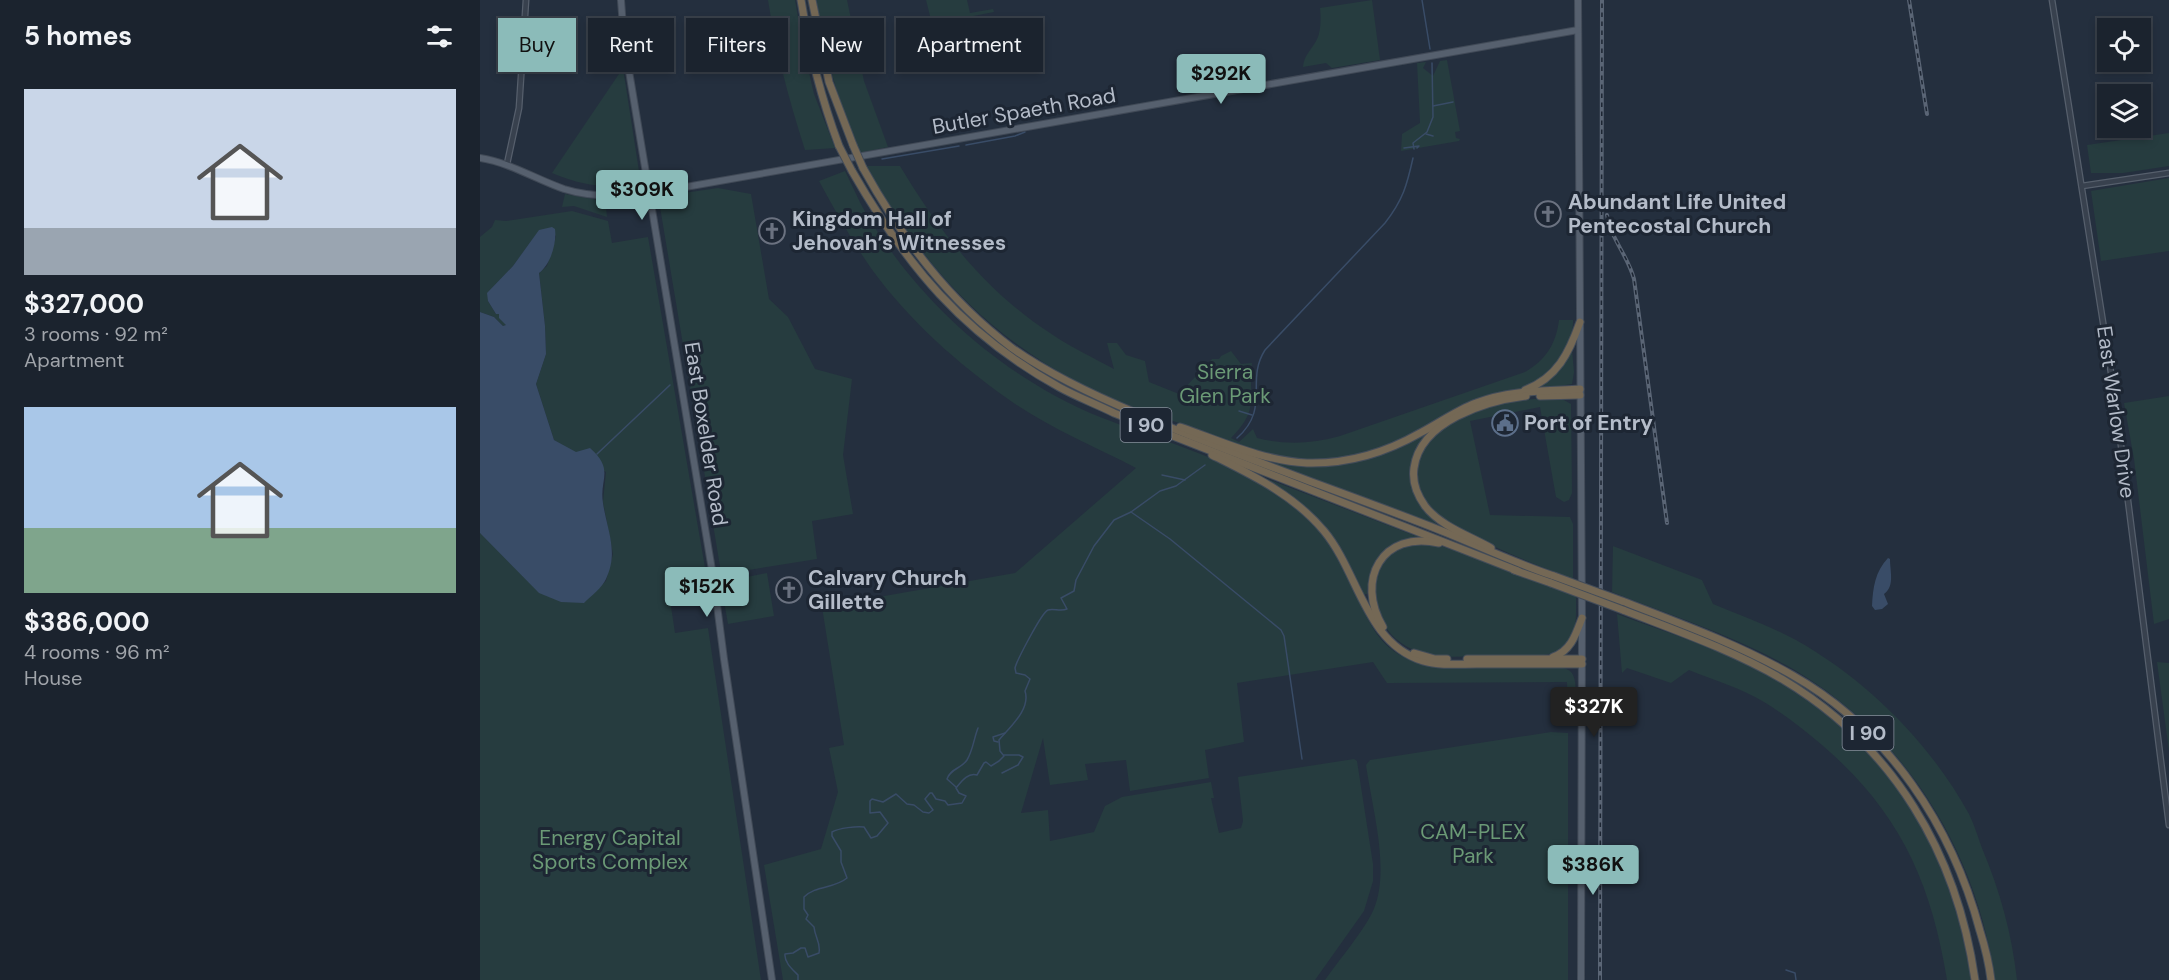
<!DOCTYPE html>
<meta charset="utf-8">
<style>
body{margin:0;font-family:"DM Sans",sans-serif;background:#242b36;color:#f1f3f6;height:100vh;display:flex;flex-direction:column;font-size:22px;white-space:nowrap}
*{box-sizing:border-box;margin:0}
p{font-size:20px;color:#a0a4aa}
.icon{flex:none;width:33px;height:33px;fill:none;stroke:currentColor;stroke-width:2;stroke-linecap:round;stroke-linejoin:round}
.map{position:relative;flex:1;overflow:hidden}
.details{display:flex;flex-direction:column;background:#1b232e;width:480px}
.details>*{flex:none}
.hud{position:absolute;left:18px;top:18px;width:570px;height:54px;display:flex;gap:12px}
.controls{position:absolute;left:1617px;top:18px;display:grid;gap:12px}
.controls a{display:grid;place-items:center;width:54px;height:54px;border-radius:0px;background:#1b232e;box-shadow:0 3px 9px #0003,0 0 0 2px #39404a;font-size:30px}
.price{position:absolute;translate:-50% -51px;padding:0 14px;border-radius:6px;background:#8bbbb9;color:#111;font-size:20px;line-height:39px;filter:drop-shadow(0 2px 3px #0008)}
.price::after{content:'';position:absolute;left:50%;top:36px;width:18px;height:14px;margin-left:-9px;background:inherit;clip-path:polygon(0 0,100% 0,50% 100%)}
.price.current{background:#222;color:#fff}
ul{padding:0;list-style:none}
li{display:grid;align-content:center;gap:12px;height:318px;padding:0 24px}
li span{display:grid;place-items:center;height:186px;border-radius:0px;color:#555}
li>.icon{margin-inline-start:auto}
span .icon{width:108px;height:108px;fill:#fffc;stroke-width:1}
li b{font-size:26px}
h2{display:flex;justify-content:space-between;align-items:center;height:72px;padding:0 24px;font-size:26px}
.tag{padding:0 21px;border-radius:0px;background:#1b232e;box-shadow:0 3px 9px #0003,0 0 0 2px #39404a;font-size:21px;line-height:54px}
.tag.current{background:#8bbbb9;color:#111}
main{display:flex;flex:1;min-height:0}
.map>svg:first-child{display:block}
</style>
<main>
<section class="details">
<h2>5 homes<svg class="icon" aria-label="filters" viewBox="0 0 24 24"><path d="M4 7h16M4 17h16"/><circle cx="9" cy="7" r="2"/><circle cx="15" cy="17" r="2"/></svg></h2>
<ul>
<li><span style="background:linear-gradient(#c9d6e8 75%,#9aa5b1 0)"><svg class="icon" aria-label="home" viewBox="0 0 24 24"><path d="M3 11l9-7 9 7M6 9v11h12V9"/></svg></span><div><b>$327,000</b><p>3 rooms · 92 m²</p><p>Apartment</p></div></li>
<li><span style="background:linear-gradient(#a9c7e8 65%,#7fa58c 0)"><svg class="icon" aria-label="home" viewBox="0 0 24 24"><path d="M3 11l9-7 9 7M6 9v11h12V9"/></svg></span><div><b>$386,000</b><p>4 rooms · 96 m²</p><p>House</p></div></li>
</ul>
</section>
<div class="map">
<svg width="1689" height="980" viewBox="0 0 1689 980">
<rect width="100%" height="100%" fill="#242f3e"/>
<g fill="#263c3f">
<path d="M288,0H315L323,47L334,94L355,148L325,150C309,100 296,52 288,0Z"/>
<path d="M336,0H367L384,81L408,147L379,153C358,103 345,53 336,0Z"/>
<polygon points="446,0 487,0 490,13 513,9 514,12 452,24"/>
<path d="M892,0L900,60L852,68L846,63L823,67C824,54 833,49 838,37C841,29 841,17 840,8Z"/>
<polygon points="967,60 980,131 975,132 976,138 980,139 979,141 921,151 922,134 940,123 937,63 946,62 943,68 953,76 960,61"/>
<path d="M143,68L161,184C126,188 105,187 72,173Z"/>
<polygon points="1689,133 1689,166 1643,173 1611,173 1607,145"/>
<path d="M387,166H420C461,234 506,292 573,335C592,348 614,358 634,369L627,343H637L646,355L665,361L669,382L699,394L732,359H739L741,356L751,351L761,364L772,363C768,399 780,409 751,438L759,442L773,429L777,438C805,445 831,444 860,436L1045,372C1066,360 1076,344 1079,320H1093C1094,351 1071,378 1043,389C1029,394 1013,394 999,399C967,411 941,434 911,446C895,453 875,457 858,460C812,468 764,447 722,431C680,416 635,403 595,381C500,329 439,261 387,166Z"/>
<path d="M365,171C373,187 380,204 390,220C444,307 525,378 620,417C686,443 761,461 817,508C838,525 854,548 866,572C890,620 893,654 953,667H1081C1086,669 1091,670 1093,675C1098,685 1096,711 1088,718L1087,682L907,683L893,662L757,683L764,742L725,750L729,778L650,791L646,760L605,764L608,780L570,785L563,738L541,813L568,810L570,841L614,832L625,806L642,797L731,782L734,798H731L739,833L761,828L763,821L758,777L874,759L877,761L893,864V881L884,911L835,980H303L284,865L341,849L358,792L349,748L364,745L342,607L535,573L656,468C614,446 567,427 528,399C477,363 430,321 393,271C373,243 356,212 339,181Z"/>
<polygon points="1689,178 1689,251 1621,261 1611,191"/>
<polygon points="238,188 271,194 289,299 308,317 335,369 372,379 363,455 373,514 332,521 337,559 244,574 241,572 180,207 198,203 197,194"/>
<polygon points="85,194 119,200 157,200 157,202 126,207 127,217 94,206 82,207"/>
<polygon points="92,211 128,221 132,243 168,237 228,585 189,593 195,633 228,628 281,980 0,980 0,533 81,602 104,602 126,581 133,554 123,502 126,472 74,440 56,384 66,354 65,326 59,273 67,266 76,236 59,231 33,266 13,287 8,301 16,314 20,314 22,321 25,322 27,325 23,326 14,317 0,312 0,237 12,227 15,220 26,221"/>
<path d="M1092,350L1094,372L1092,384L1052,390C1070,380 1082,369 1092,350Z"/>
<polygon points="1689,396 1689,619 1674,624 1654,459 1644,403"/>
<path d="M1054,399H1082L1091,404L1092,493L1089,500L1084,502L1076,497L1060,407L990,421L1010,515L1090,517L1093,524V579C1056,565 1019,550 984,532C977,528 966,525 960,519C942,502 931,484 940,459C955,416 1013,402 1054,399Z"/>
<path d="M953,427L954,429C938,440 926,464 931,484C934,494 950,510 956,520V524L795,464L796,461C820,466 889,460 913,451C927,446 940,435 953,427Z"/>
<path d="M782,478H785L946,540C912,543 890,559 887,594H883C860,545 830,504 782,478Z"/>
<path d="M954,544L1002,559L1096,596C1096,624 1099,650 1064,655L962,657C945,655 929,650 916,639C888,614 883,556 927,545C935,543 946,544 954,544Z"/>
<path d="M1133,546L1222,580L1233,604C1260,615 1290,626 1316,640C1387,680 1450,743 1489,814C1494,824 1498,837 1502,848C1520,891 1532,934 1537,980H1515C1497,849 1421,728 1304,664C1250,634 1189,615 1132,592Z"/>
<polygon points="287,573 294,616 248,624 241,584 243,582"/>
<path d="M1137,614C1185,632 1236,647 1281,672C1405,739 1469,842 1491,980H1467C1451,881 1419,811 1342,745C1324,730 1304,714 1284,702C1261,688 1233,680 1209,670L1191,683L1147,668L1142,673Z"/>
<polygon points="1677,662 1689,663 1689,751"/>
<path d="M1071,732L1088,733V980H845C859,960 883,932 893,911C911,872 892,808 886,765L890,760Z"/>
</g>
<g fill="#394c67">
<path d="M72,227L75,229C77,244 70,265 59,273L65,326L66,354L56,384L74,440L96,452L110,448C135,470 119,479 123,503C127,530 139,552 126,579C122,588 111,596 104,603L81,602L59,593L0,533V312L14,317L23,326L26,325L19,318V314H16L8,301L7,293L33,266L59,230Z"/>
<path d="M1408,558L1410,559C1410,572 1415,586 1404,594L1408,604L1402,609L1395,610L1392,606C1393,587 1395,572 1408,558Z"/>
</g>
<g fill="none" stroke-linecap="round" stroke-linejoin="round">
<g stroke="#394c67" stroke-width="1.5">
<polyline points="942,0 950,49"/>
<polyline points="953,106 973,102"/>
<polyline points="946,134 953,136"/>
<polyline points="486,145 535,136 545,132"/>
<polyline points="924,148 939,146 937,148"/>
<polyline points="934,149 933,143 947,132 953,117 952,63"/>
<polyline points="402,159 479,146"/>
<polyline points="759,411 772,415"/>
<path d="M757,438C791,408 765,381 785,350L905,223C923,200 927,185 933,158"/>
<polyline points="117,454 190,385"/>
<polyline points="682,475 705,480"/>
<polyline points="651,512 690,539 801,630 804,636 822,759"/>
<polyline points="518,742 514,741 513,737 525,733"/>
<polyline points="522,773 538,765 543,757 539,755 524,755"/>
<path d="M476,787L467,779C471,768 481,769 487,760C493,750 494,738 498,728"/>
<polyline points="1306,970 1315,973 1316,980"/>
<path d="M318,980V975C312,969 304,962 305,954L313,953L321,948H325L328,957L339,953C341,942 335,938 334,927L326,919L328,915L324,909V897C336,885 354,889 367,878L361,862V851L352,836V832C359,828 377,826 384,827L391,838L397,836L408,823L400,812L390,813V801L392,799L403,802L416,794L427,804L434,805L443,812L449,813L453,810L445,799L450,793H452L456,799L465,801L468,805L482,803L486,796L479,793L476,788C481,782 488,772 497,775L504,763L506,762L511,766L519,761L524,756L520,751L519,740C530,727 551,709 545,691L550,679L545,675L536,673L535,668C537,660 562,612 568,610C574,608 580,612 587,609L581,598L594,591L596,580L614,546L634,520L651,512L680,491L696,486L725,465"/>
</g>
<g stroke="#565f6c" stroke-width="7">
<g id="minor">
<polyline points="1572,0 1635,398 1689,825"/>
<polyline points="27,164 39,108 46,0"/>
<polyline points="1602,186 1689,173"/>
</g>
</g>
<g stroke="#414a57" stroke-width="8">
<g id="major">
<polyline points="141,0 144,41 234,582 244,659 292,980"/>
<polyline points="1098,0 1102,618 1101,980"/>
<path d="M0,158C31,163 55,179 84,189C109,197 134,197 160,195L1098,30"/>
</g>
</g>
<g stroke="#434c59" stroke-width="9">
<g id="highway">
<path d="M321,0C329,50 341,98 359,146"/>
<polyline points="332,0 349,82 373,145"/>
<path d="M383,168C422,238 467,299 532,348C570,375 613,395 656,413C713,438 771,459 829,481C870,496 911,511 952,527C993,543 1032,562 1074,576"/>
<path d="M372,171C426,265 483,334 579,387C597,397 616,404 634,413L1038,571"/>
<path d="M1045,390C1077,378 1089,353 1100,322"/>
<polyline points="1060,396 1100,395"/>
<path d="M700,427C741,441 783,461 827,463C868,464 905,453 940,433C959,423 977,410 996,403C1029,390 1066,391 1100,389"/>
<path d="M732,455C774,476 814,495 844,531C879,573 885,643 943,661C960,666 980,664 997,664C1032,664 1067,664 1102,664"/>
<path d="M1011,548C990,536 960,526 945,506C937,495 932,482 934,468C940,421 1006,401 1046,396"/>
<polyline points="1034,570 1071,583"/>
<path d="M1142,601C1199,623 1258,644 1312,675C1409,730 1472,826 1500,931C1505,947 1509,963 1511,980"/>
<path d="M1143,610C1197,631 1252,650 1302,679C1414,746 1477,853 1495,980"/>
<path d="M903,627C875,580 902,530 959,543"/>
<polyline points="934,653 955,659 967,659"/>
<path d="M1073,657C1091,651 1096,634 1102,618"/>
<polyline points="987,659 1102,659"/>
</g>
</g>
<use href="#minor" stroke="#38414e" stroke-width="4.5"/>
<use href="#major" stroke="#56606e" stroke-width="6"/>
<use href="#highway" stroke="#746855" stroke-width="7"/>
<g stroke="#5a6575" stroke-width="4">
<g id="rail">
<polyline points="1429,0 1447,114"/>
<path d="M1127,215C1131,239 1148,256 1154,279L1187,523"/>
<polyline points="1120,980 1122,0"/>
</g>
</g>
<use href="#rail" stroke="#1d2633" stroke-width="1.5" stroke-dasharray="4.5" stroke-linecap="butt"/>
<g stroke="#434c59" stroke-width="9" stroke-linecap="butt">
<g id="highway-bridge">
<polyline points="373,145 383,168"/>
<polyline points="359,146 372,171"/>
<polyline points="1074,576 1142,601"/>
<polyline points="1071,583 1143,610"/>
</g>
</g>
<use href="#highway-bridge" stroke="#746855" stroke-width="7"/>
</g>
<defs>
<g id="church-ring" transform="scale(1.35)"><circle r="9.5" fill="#1d2633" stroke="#6b7280" stroke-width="1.5"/><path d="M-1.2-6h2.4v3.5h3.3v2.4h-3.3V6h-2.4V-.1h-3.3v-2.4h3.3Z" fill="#6b7280"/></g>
<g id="civic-ring" transform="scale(1.35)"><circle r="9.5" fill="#1d2633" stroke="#5c6f8a" stroke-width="1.5"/><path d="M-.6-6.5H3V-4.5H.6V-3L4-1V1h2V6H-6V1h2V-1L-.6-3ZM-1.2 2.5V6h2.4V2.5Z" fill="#5c6f8a"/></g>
</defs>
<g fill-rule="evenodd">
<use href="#church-ring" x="1068" y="214"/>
<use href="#church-ring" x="292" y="231"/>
<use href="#civic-ring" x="1025" y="423"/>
<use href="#church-ring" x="309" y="590"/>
</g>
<g text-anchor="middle" stroke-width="6" stroke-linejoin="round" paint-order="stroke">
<g fill="#1d2633" stroke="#878f9c" stroke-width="1.5">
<rect x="640.5" y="408" width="51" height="34" rx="4.5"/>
<rect x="1362.5" y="716" width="51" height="34" rx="4.5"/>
</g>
<g font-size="20" font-weight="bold" fill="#b4bcc9">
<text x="666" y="432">I 90</text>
<text x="1388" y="740">I 90</text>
</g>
<g font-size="21" fill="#b4bcc9" stroke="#1d2633">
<text transform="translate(544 111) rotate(-10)" y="7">Butler Spaeth Road</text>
<text transform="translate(1636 412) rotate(82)" y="7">East Warlow Drive</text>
<text transform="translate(226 434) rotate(81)" y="7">East Boxelder Road</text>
</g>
<g font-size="21" font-weight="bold" fill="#b4bcc9" stroke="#1d2633" text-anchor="start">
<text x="1088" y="209">Abundant Life United<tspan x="1088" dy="24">Pentecostal Church</tspan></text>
<text x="312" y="226">Kingdom Hall of<tspan x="312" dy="24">Jehovah’s Witnesses</tspan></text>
<text x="1044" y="430">Port of Entry</text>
<text x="328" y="585">Calvary Church<tspan x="328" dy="24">Gillette</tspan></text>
</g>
<g font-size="21" fill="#6b9a76" stroke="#1d2633">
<text x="745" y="379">Sierra<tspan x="745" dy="24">Glen Park</tspan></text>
<text x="993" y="839">CAM-PLEX<tspan x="993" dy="24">Park</tspan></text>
<text x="130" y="845">Energy Capital<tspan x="130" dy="24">Sports Complex</tspan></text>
</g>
</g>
</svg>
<div class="controls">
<a><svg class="icon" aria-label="locate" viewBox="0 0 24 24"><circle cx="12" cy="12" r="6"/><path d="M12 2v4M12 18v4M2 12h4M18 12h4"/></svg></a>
<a><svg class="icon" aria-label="layers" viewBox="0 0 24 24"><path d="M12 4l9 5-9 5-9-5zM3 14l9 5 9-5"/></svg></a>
</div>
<b class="price" style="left:741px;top:105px">$292K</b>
<b class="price" style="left:162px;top:221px">$309K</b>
<b class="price" style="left:227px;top:618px">$152K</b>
<b class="price current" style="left:1114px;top:738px">$327K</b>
<b class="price" style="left:1113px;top:896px">$386K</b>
<div class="hud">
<a class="tag current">Buy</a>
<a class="tag">Rent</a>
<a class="tag">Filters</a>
<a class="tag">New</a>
<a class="tag">Apartment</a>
</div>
</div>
</main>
